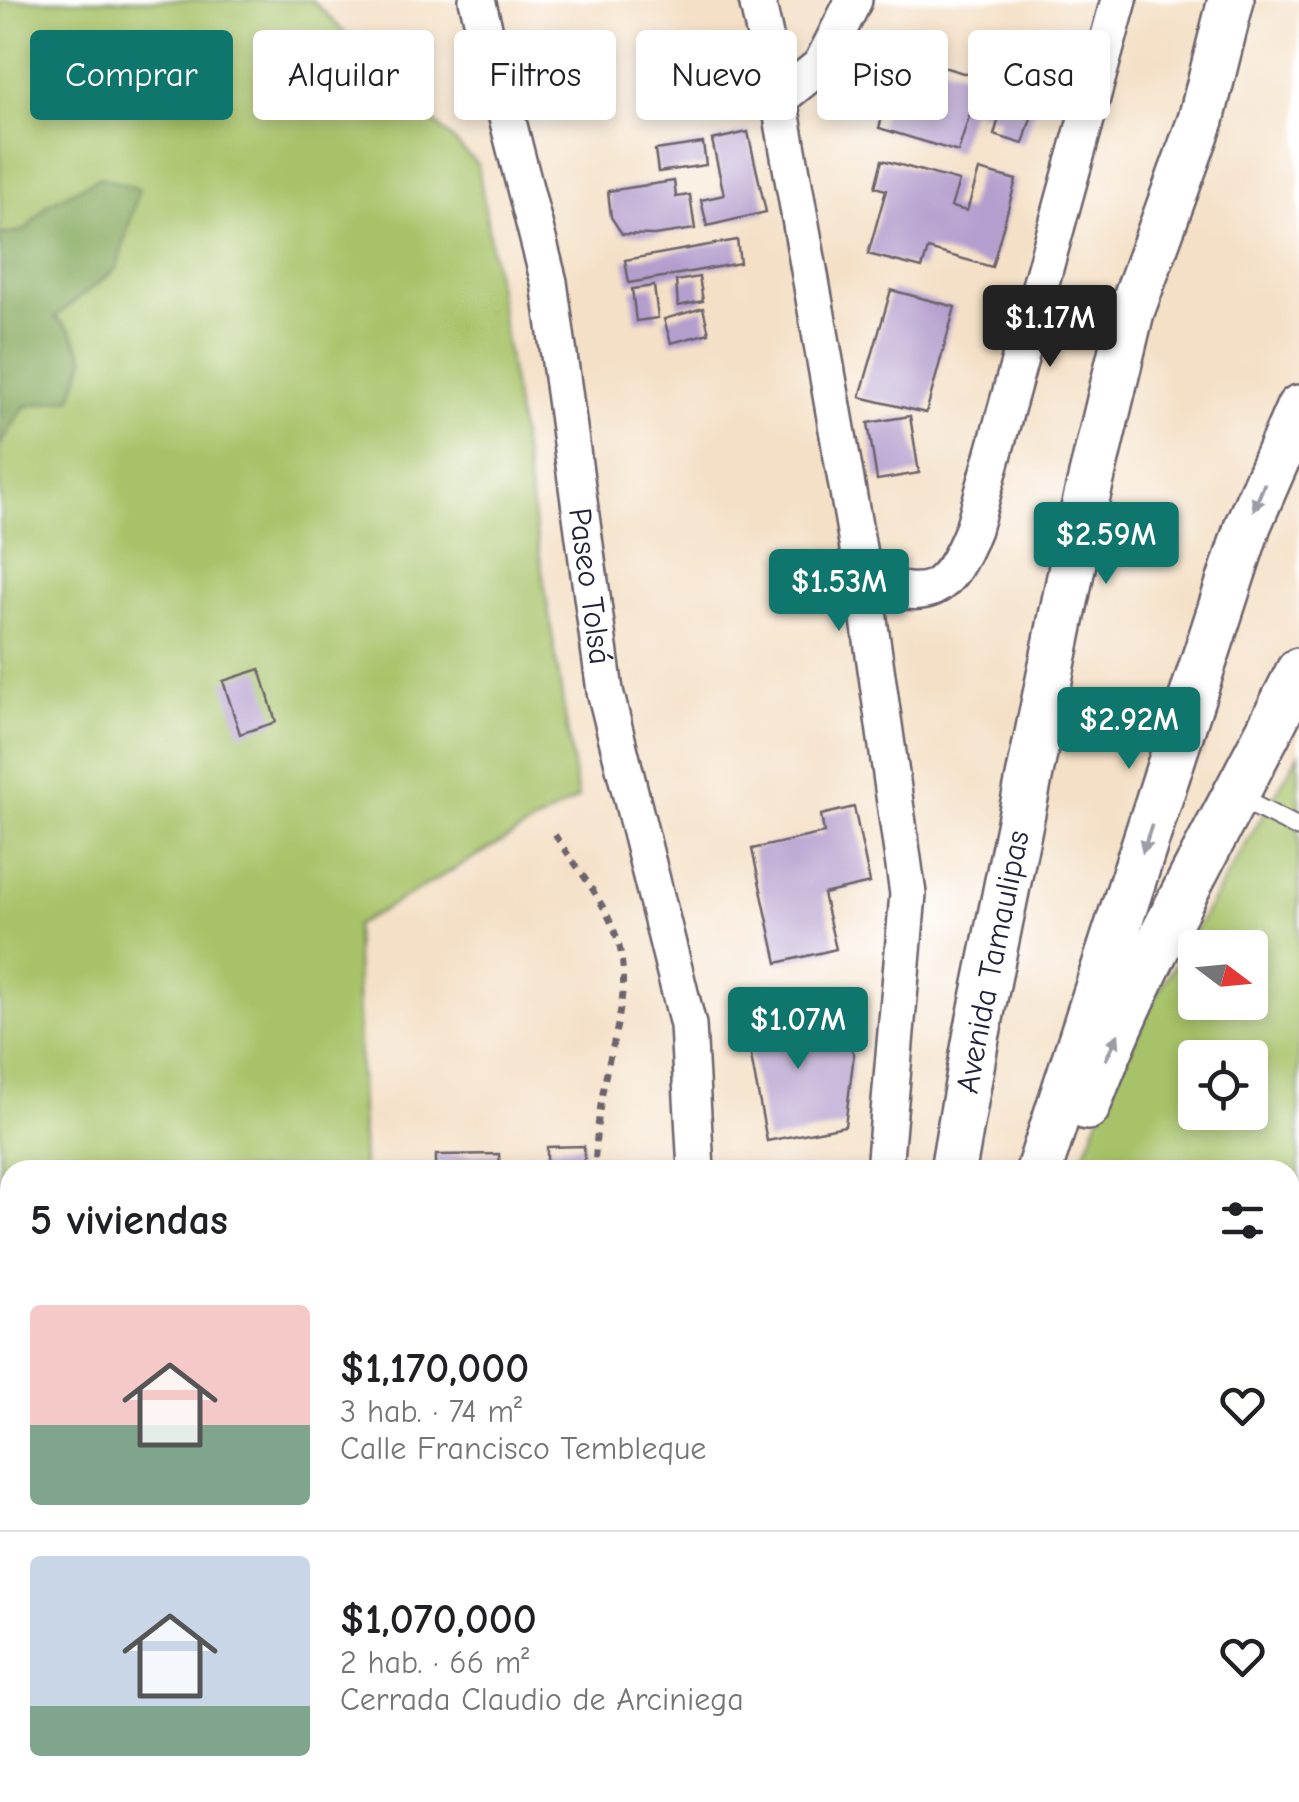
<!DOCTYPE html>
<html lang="es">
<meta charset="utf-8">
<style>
body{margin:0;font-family:"Comic Neue",sans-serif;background:#f2f2f2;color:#202124;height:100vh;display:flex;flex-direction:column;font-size:38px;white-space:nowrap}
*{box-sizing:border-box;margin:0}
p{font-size:32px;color:#757577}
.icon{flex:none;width:55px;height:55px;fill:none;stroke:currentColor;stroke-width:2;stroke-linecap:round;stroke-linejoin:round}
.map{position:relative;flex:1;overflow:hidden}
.side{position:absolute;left:0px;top:1160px;width:1300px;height:642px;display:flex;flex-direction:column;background:#fff;border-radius:30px 30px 0 0;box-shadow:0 5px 15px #0003}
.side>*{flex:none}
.guide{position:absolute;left:30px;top:30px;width:1240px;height:90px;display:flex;gap:20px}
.needle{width:65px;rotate:106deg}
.fabs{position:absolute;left:1178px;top:930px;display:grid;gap:20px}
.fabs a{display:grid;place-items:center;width:90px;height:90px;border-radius:10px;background:#fff;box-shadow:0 5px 15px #0003;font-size:50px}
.price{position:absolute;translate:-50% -85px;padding:0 22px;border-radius:10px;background:#0f766e;color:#fff;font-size:32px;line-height:65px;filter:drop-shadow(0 2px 5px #0008)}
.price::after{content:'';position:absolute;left:50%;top:60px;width:30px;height:22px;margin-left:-15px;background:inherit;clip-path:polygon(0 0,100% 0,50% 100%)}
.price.current{background:#222;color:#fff}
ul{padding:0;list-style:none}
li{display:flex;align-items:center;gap:30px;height:250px;padding:0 30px}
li+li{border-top:2px solid #e0e0e0}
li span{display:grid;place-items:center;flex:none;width:280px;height:200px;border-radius:10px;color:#555}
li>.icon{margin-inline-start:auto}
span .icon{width:120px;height:120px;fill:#fffc;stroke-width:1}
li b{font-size:42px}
h2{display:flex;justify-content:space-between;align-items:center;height:120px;padding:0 30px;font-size:42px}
.chip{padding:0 35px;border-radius:10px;background:#fff;box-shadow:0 5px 15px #0003;font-size:35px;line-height:90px}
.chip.current{background:#0f766e;color:#fff}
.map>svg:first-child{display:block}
</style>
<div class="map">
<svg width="1299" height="1802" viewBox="0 0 1299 1802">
<rect width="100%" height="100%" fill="#fff"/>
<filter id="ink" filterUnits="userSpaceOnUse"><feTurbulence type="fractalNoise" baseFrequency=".01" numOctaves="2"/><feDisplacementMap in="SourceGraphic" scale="20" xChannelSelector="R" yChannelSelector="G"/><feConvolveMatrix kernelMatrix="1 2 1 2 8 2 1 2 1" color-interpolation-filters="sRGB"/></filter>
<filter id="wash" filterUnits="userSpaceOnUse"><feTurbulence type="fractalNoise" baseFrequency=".0048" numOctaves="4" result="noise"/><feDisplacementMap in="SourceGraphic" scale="40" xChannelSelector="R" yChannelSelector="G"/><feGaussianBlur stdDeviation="2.25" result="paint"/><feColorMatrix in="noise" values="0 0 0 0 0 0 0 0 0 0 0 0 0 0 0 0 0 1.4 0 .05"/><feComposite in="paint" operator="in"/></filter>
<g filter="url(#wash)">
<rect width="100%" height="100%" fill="#f4e0c6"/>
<g fill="#a7c268" stroke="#647252" stroke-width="2.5" fill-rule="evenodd">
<polygon points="0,0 312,0 478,165 578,798 355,926 363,1170 10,1170 10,1792 364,1792 364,1802 0,1802"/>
<path d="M1299,754V1802H1132L1137,1793L1290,1792V1170H1078L1105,1102L1153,1001ZM1195,948H1250V1002H1195ZM1195,1058H1250V1112H1195Z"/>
</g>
<g fill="#85a85c" stroke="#54654c" stroke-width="2.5">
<polygon points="100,177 139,189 117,268 55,317 71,331 85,358 72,398 25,406 0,446 0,235 26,230 48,204"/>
<polygon points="10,1747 10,1792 129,1793 126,1802 0,1802 0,1758"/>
</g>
<g id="blocks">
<g fill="#b49ecd">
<polygon points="917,59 1006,86 1010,76 1041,85 1023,144 994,135 999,118 971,110 958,152 879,128 889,94 906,99"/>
<polygon points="748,132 766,212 707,226 701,200 724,195 712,140"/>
<polygon points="703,143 706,165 658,172 655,150"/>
<polygon points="882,160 959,181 951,207 967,211 979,170 1016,180 992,267 928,249 922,268 868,254 886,190 875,187"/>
<polygon points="674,181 676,197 690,195 695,229 654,235 622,234 611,217 608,191"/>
<polygon points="737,240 740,263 629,283 625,260"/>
<polygon points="699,277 703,301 678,306 676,281"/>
<polygon points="654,286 658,318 636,321 632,289"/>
<polygon points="891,290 955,307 926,413 860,397"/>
<polygon points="703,308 709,333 671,343 664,319"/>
<polygon points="910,416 919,473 877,480 868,423"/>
<polygon points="260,669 276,722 240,734 223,681"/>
<polygon points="854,807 870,883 823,894 836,949 777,963 752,849 824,833 821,815"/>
<polygon points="804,1002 811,1036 842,1030 854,1054 845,1126 767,1141 743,1014"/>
<polygon points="584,1146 585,1170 547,1170 547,1147"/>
<polygon points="499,1154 500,1170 436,1170 436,1155"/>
</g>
</g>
</g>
<g filter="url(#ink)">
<use href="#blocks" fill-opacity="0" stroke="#6c646c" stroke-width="2.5"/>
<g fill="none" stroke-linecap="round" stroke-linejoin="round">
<g stroke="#6c646c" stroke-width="22">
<polyline id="service" points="1237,797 1299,828"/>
</g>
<g stroke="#6c646c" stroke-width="40">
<g id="minor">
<path id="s1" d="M477,0L549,282L605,691L688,1025L696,1170"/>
<polyline points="757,0 779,99 863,577 908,894 884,1170"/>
<polyline points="779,99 821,65 854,0"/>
<path d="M863,577C928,605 947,594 973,529L1119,0"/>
<polyline points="684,1802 686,1792"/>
<polyline points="877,1802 877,1792"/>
</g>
</g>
<g stroke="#6c646c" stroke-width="50">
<g id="tertiary">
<path d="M1087,1107C1143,956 1228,816 1299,671"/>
<path id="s2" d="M953,1170L976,1038L1083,513L1131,312L1201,120L1231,0"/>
<polyline points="1039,1170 1248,525 1299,408"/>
<polyline points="977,1792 995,1802"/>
<polyline points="1079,1802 1093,1792"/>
<polyline points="1123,1802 1129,1792"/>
</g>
</g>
<g stroke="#6c646c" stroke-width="6" stroke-dasharray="8 8" stroke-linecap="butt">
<path d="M555,835C577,869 611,908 620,949C629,992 616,1029 607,1070C600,1103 595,1137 595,1170"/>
<polyline points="589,1802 590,1792"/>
</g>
<use href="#service" stroke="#fff" stroke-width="18"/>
<use href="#minor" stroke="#fff" stroke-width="35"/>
<use href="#tertiary" stroke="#fff" stroke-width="45"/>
</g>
<defs><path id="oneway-solid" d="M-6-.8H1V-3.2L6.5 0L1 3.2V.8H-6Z" transform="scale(2.5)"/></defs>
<g fill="#9c9ca7">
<use href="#oneway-solid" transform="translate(1259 497) rotate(112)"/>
<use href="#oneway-solid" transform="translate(1147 839) rotate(108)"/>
<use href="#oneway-solid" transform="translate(1112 1047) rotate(-64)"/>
</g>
</g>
<g text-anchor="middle" stroke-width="10" stroke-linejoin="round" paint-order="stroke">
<g font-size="32" fill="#22223b" stroke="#fff">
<text dy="11" stroke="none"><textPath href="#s1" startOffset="598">Paseo Tolsá</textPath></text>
<text dy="11" stroke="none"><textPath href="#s2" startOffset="212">Avenida Tamaulipas</textPath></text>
</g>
</g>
</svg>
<div class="fabs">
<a><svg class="needle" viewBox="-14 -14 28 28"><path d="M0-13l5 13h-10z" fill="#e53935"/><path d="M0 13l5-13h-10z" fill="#757577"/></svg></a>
<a><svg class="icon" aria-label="locate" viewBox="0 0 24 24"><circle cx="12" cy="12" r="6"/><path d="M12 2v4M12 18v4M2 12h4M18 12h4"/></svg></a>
</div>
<b class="price current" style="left:1050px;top:370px">$1.17M</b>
<b class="price" style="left:1106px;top:587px">$2.59M</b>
<b class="price" style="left:839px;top:634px">$1.53M</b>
<b class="price" style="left:1129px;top:772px">$2.92M</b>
<b class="price" style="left:798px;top:1072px">$1.07M</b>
<div class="guide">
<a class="chip current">Comprar</a>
<a class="chip">Alquilar</a>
<a class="chip">Filtros</a>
<a class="chip">Nuevo</a>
<a class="chip">Piso</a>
<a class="chip">Casa</a>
</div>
<section class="side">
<h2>5 viviendas<svg class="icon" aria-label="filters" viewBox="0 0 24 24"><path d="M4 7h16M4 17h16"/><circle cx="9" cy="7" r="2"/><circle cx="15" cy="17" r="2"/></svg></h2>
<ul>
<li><span style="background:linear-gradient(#f6c9c9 60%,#7fa58c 0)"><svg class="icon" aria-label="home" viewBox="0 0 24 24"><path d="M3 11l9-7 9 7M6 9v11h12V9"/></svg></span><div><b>$1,170,000</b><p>3 hab. · 74 m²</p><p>Calle Francisco Tembleque</p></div><svg class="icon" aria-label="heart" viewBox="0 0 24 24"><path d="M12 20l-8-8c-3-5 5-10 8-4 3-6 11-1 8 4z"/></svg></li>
<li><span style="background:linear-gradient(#c9d6e8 75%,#7fa58c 0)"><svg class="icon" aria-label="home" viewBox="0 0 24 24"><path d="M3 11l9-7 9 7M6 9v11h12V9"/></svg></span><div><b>$1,070,000</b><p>2 hab. · 66 m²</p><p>Cerrada Claudio de Arciniega</p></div><svg class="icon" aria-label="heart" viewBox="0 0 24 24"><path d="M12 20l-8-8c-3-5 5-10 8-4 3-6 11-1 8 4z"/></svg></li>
</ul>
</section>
</div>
